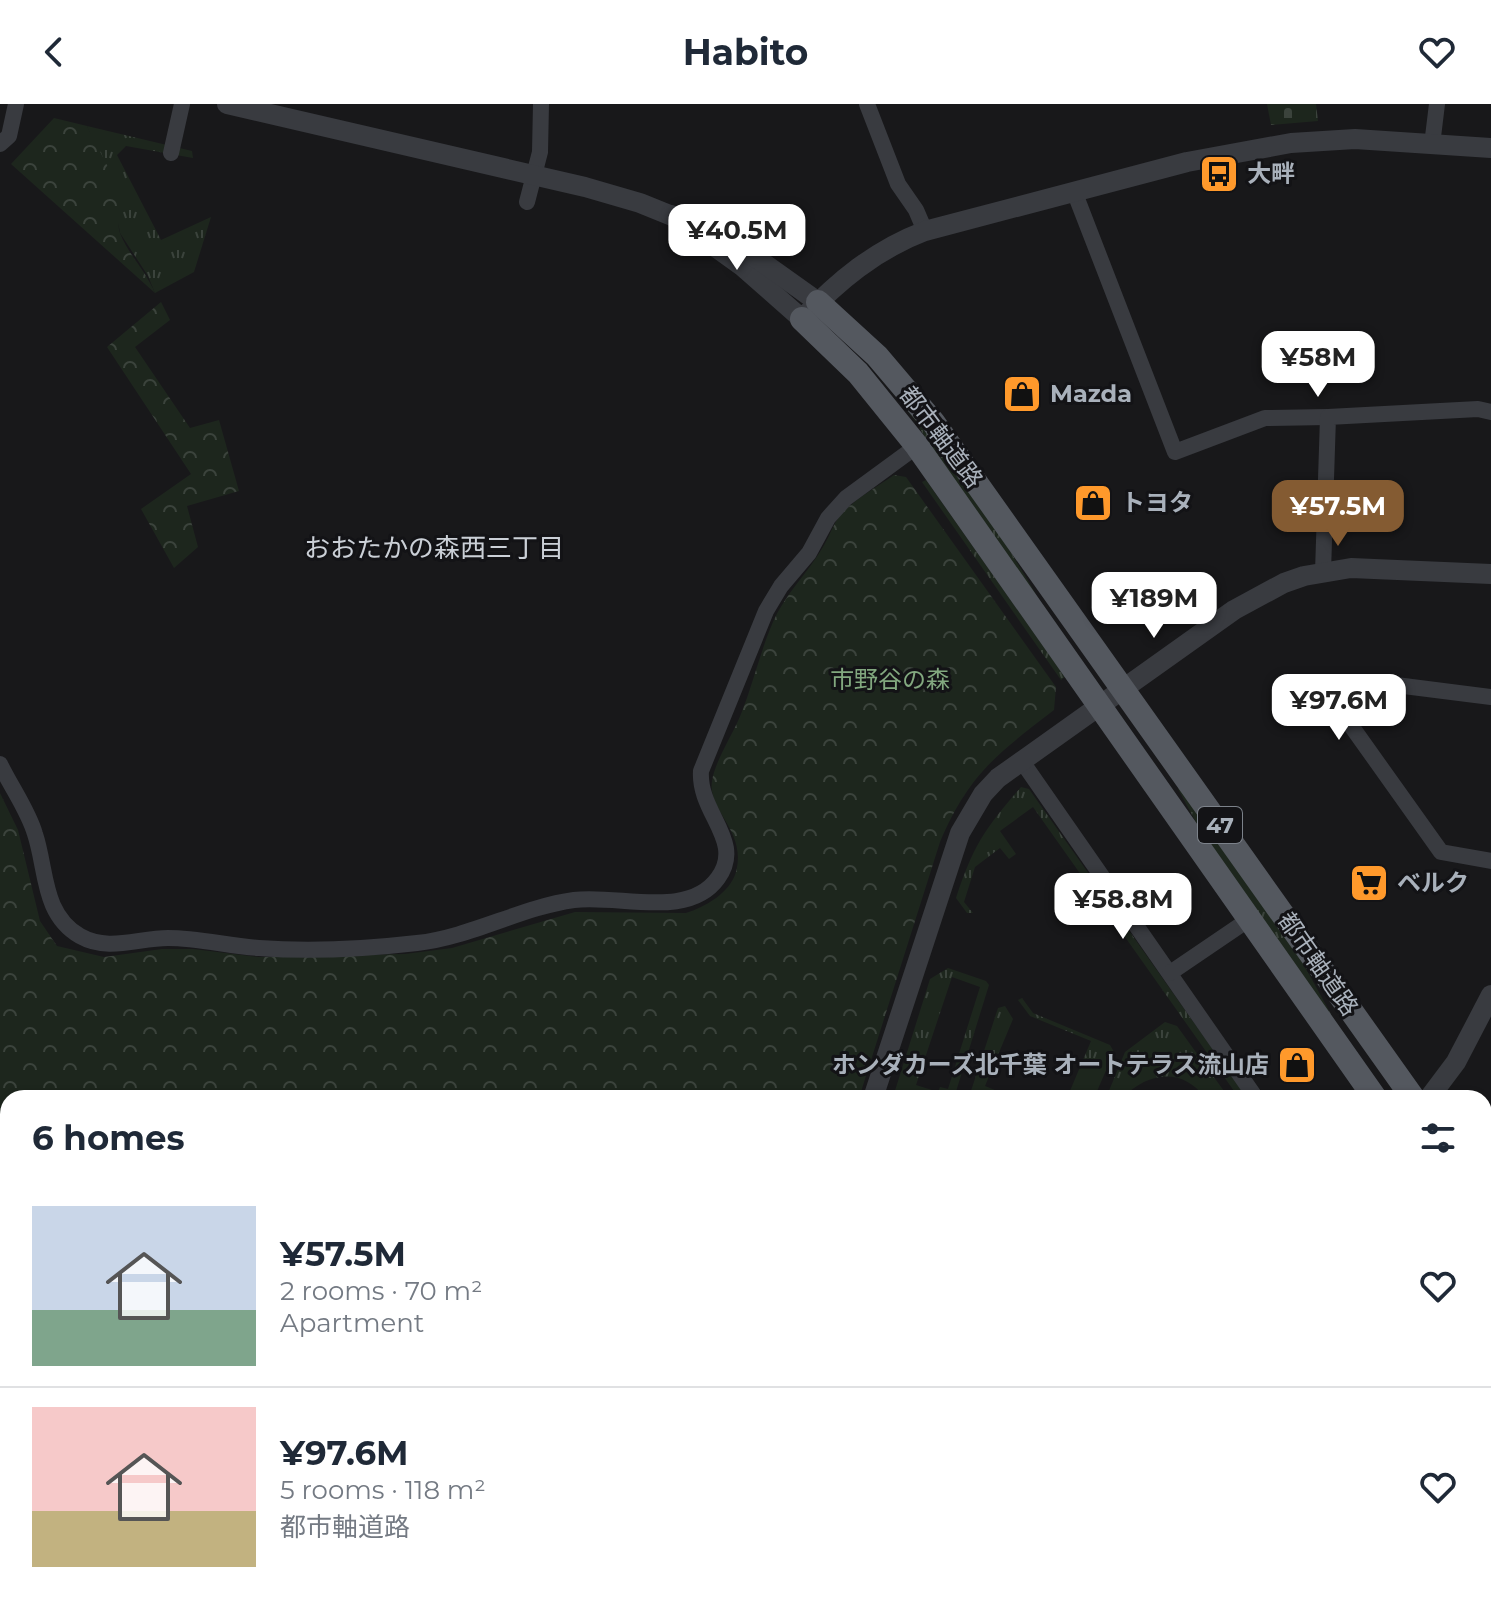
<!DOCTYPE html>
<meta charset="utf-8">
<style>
body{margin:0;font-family:Montserrat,"Noto Sans JP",sans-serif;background:#f2f2f3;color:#1f2937;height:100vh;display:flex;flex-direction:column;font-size:30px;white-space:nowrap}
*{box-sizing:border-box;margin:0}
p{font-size:26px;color:#747a83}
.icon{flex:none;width:44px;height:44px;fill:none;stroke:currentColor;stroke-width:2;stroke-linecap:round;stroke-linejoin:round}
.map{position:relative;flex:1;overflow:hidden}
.drawer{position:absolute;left:0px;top:986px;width:1492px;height:512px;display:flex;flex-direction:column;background:#fff;border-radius:24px 24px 0 0;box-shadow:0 2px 6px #0004}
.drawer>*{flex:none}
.price{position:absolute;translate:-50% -68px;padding:0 18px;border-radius:16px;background:#fff;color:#222;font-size:26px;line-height:52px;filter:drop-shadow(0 2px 4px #0008)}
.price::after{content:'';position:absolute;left:50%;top:48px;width:24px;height:18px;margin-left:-12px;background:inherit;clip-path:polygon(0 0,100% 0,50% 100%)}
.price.active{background:#845b32;color:#fff}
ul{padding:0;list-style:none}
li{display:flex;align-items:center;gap:24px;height:200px;padding:0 32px}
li+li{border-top:2px solid #e0e1e3}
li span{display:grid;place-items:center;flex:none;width:224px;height:160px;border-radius:0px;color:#555}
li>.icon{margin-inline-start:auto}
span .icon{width:96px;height:96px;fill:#fffc;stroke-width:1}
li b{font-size:34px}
h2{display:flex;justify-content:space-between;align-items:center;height:96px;padding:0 32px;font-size:34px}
header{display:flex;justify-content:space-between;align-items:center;height:104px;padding:0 32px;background:#fff;font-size:36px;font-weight:700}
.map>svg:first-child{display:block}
</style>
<header><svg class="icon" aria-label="back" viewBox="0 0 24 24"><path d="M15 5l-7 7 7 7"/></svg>Habito<svg class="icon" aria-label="heart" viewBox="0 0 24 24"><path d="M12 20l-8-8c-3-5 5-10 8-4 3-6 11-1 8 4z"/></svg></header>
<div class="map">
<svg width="1491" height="1498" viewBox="0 0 1491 1498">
<defs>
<pattern id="grass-tufts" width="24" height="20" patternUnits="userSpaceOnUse" patternTransform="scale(2)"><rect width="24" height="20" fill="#1d261d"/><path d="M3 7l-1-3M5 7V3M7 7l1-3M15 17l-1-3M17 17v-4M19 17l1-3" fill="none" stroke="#3b433c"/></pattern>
<pattern id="forest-crowns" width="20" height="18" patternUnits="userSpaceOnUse" patternTransform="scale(2)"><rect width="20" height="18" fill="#1d261d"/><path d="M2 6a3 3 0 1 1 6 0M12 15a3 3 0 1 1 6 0" fill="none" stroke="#3b433c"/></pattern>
<pattern id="cemetery-stones" width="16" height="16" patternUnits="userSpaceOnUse" patternTransform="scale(2)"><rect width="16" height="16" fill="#1d261d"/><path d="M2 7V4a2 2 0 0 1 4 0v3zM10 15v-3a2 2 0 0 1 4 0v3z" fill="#3b433c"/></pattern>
</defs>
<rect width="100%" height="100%" fill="#18181a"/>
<g fill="url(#grass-tufts)" fill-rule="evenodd">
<polygon points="87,22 192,47 193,54 126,42 117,51 161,136 211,113 194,168 155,189 148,172 120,129 118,118 120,99"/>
<path d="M897,293C953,355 999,426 1041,499L943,364L916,318Z"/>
<polygon points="926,376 1065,573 1061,576 922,378"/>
<path d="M1021,683L1029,685L1247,994H1239L1033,703L1000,727L1016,750L1009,755L1000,744L975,763L964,798L973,809H967L956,794C973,742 985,724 1021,683Z"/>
<polygon points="1181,683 1298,850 1333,914 1211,746 1178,685"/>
<path d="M948,864L986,877L989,881L954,994H904L894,990L930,875ZM952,873L980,883L948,985L940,983L938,988L916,981Z"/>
<polygon points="1022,894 1033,909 1110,941 1114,948 1094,994 1067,994 1091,937 1030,912 1018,896"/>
<polygon points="1005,902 1013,915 985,982 1014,994 975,994 971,987 998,904"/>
<path d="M1165,918L1177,922L1229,994H1205C1183,963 1147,968 1123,994H1106L1125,948Z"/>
</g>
<g fill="url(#forest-crowns)">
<path d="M54,14L87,22C98,46 116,72 120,97C122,108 116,118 120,129C128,150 146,167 155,189L11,60Z"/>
<polygon points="161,198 170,216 135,243 190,324 219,316 239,387 187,402 198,443 174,464 141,405 191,370 107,243"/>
<path d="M894,371L906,373L1056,583L1054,606C997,650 969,670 940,738L859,994H8V1186L0,1194V689L18,726L40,817L57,842L104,853L162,845H193L259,853L405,850L452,844L575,808L686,809C705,803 730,789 736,768C747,726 707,707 712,677C715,657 733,630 741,610C753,580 760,548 773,518C785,490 808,469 823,443C831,430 834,416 845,406C859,393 878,382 894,371Z"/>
</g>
<polygon fill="url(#cemetery-stones)" points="1267,0 1316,0 1318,17 1271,21"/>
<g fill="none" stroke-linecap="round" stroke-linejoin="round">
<g stroke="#393b40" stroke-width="16">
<polyline points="867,0 898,80 916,106 925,127"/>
<polyline points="0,40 9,32 16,0"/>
<polyline points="1432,41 1437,0"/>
<polyline points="171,49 182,0"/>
<polyline points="1074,87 1175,348 1265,314 1328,313"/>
<polyline points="527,98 540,48 541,0"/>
<polyline points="1323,468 1328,313 1478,305 1491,308"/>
<polyline points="1491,593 1396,581 1347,616 1441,748 1491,757"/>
<polyline points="1021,656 1256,994"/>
<path d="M0,660C11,683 28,706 35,730C47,766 42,810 80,832C108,848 138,834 168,834C198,834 229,842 259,844C310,848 365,845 417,839C471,833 522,803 574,796C619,790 688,816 718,774C745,737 698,709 701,667L766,507L781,482L809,449L828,414L846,394L917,342"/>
<polyline points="1170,869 1248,816"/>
<polyline points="242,1498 274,1490"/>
<polyline points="382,1498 382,1490"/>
<polyline points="753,1498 756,1490"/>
<polyline points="1100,1498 1100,1490"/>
</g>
<g stroke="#393b40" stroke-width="20">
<polyline points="227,0 585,83 640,99 682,116"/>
<path d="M671,111L743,163L802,215C838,177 875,146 925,127L1187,58L1291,39L1355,35L1491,44"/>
<polyline points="725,136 762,158 818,198"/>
<polyline points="873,994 960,729 983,690 998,674 1234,506 1284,479 1304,472 1351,464 1491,470"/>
<polyline points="1429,994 1456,958 1491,891"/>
<polyline points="778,1490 791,1498"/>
<polyline points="564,1498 572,1490"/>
<polyline points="1193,1498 1193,1490"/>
<polyline points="1219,1498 1219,1490"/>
</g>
<g stroke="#54585f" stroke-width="24">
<polyline points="818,198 877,252 933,318 1413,994"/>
<polyline points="802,215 858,269 917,342 1375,994"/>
<polyline points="1484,1097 1491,1107"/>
<polyline points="1484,1149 1491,1159"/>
</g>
</g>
<defs>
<g id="bus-square" transform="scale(2)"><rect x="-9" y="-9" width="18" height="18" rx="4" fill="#ff992b" stroke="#131316"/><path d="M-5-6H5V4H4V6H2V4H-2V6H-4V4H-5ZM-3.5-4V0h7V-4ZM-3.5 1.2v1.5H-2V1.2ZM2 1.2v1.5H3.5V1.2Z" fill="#111"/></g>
<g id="shop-square" transform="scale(2)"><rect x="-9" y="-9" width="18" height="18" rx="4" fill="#ff992b" stroke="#131316"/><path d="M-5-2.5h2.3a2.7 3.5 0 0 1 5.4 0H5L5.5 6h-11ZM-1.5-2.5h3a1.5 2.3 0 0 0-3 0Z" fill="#111"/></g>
<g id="supermarket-square" transform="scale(2)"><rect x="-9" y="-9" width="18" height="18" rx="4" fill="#ff992b" stroke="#131316"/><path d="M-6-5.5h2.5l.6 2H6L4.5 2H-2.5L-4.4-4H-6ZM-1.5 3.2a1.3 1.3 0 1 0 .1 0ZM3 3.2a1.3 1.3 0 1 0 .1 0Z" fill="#111"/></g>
</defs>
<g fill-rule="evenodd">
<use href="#bus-square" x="1219" y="70"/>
<use href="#shop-square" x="1022" y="290"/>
<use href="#shop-square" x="1093" y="399"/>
<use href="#supermarket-square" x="1369" y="779"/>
<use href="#shop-square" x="1297" y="961"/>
</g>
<g text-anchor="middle" stroke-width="6" stroke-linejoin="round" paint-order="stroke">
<rect fill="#131316" stroke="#7c828a" stroke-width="2" x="1198" y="703" width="44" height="36" rx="6"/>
<g font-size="22" font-weight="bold" fill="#a9b1bb">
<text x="1220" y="729">47</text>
</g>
<g font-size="24" font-weight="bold" fill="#a9b1bb" stroke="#131316" text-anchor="start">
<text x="1247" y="78">大畔</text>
<text x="1050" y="298">Mazda</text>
<text x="1121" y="407">トヨタ</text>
<text x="1397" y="787">ベルク</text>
<text x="1269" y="969" text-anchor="end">ホンダカーズ北千葉 オートテラス流山店</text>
</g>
<g font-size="24" fill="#a9b1bb" stroke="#131316">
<text transform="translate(941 333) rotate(53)" y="8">都市軸道路</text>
<text transform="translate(1318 860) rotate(55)" y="8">都市軸道路</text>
</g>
<g font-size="24" fill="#82a87f" stroke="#131316">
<text x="890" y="584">市野谷の森</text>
</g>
<g font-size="26" fill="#cbd0d7" stroke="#131316">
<text x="434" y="453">おおたかの森西三丁目</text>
</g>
</g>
</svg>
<b class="price" style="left:737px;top:168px">¥40.5M</b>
<b class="price" style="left:1318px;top:295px">¥58M</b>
<b class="price active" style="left:1338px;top:444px">¥57.5M</b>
<b class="price" style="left:1154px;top:536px">¥189M</b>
<b class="price" style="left:1339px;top:638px">¥97.6M</b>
<b class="price" style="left:1123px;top:837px">¥58.8M</b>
<section class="drawer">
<h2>6 homes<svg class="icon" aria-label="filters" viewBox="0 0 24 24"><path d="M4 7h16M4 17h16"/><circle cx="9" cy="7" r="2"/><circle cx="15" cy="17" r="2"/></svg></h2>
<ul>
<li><span style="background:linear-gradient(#c9d6e8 65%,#7fa58c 0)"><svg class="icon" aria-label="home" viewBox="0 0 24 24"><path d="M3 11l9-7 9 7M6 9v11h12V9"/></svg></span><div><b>¥57.5M</b><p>2 rooms · 70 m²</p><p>Apartment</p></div><svg class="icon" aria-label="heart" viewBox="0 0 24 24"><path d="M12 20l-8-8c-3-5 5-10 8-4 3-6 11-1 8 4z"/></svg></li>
<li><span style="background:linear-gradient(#f6c9c9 65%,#c2b280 0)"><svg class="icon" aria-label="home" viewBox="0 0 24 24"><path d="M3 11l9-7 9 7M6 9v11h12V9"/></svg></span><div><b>¥97.6M</b><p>5 rooms · 118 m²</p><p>都市軸道路</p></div><svg class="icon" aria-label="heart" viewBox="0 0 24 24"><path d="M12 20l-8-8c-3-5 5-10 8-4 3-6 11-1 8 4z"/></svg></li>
</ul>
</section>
</div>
